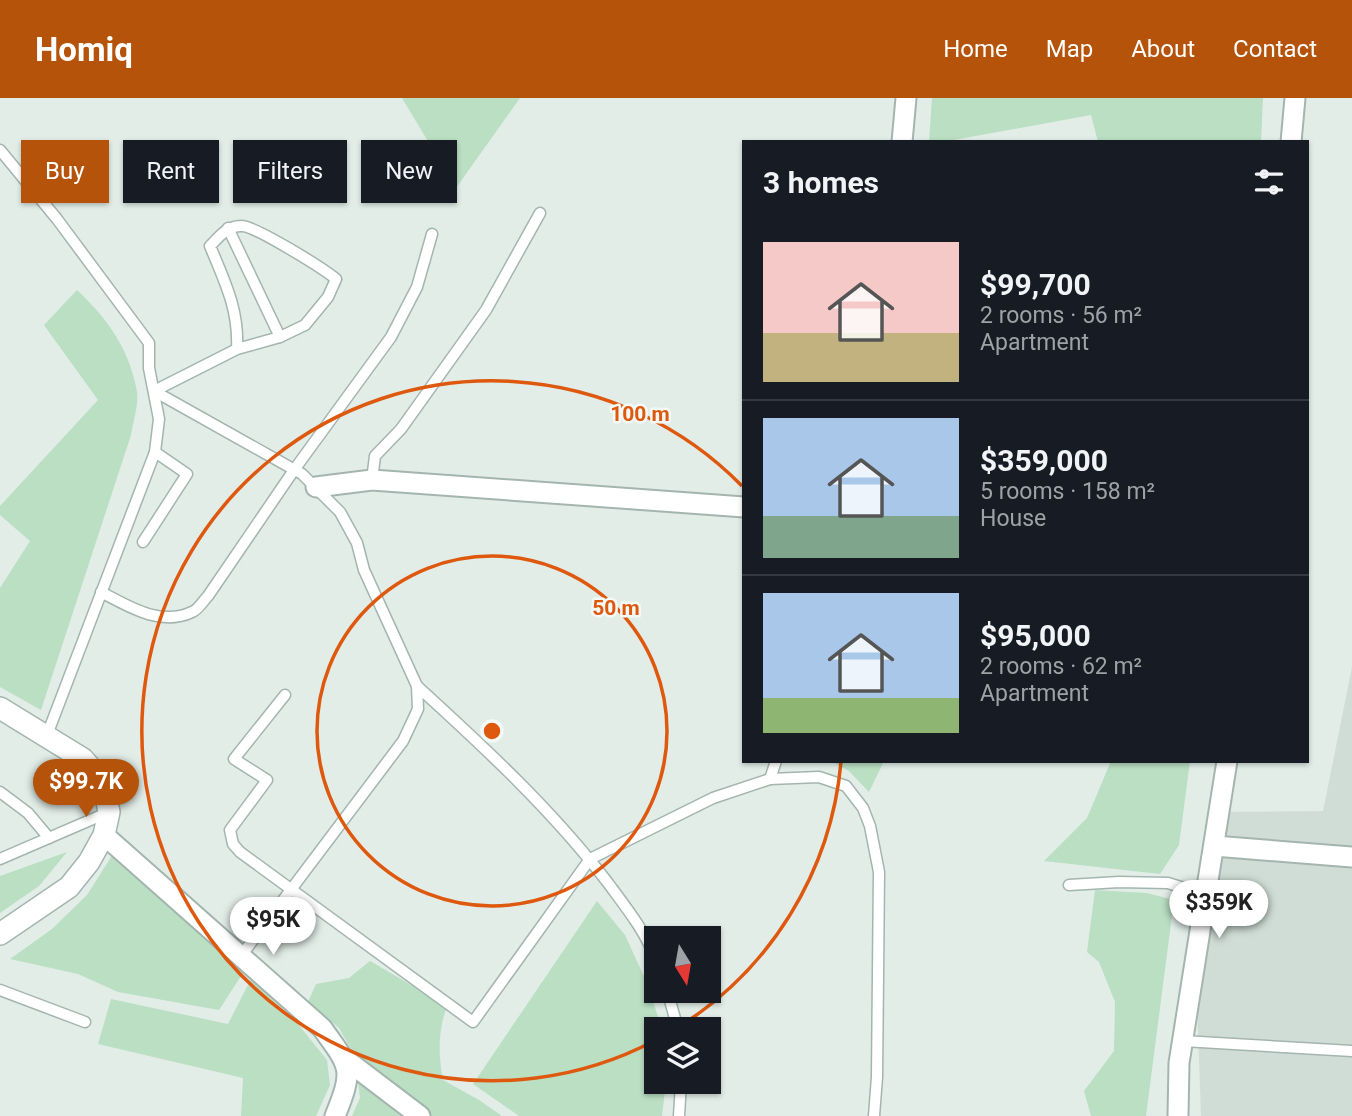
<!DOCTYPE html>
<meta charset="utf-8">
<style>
body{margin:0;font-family:Roboto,sans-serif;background:#242831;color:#f1f3f6;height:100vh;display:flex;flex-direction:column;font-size:26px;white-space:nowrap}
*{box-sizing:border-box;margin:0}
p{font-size:23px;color:#9ea1a6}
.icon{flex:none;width:38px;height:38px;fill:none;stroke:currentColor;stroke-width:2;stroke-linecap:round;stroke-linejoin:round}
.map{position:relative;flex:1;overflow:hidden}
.side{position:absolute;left:742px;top:42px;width:567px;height:623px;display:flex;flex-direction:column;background:#171b24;border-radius:0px;box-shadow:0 2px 5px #0004}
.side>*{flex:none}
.banner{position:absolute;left:21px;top:42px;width:616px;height:63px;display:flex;gap:14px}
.needle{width:46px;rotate:169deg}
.controls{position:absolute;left:644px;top:828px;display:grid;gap:14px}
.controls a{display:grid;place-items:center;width:77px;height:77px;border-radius:0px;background:#171b24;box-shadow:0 2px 5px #0004;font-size:35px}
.price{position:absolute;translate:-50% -60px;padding:0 16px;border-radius:24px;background:#fff;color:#222;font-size:23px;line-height:46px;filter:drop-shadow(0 2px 4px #0008)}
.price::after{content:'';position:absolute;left:50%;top:42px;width:21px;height:16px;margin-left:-10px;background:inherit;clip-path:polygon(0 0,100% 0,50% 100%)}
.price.active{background:#b45309;color:#fff}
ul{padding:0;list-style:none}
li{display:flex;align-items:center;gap:21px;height:175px;padding:0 21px}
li+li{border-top:2px solid #363941}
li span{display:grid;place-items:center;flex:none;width:196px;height:140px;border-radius:0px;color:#555}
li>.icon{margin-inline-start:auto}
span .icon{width:84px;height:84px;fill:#fffc;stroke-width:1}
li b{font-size:30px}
h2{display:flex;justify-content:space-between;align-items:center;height:84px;padding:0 21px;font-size:30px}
.chip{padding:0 24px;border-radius:0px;background:#171b24;box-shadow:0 2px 5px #0004;font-size:24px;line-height:63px}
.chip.active{background:#b45309;color:#fff}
header{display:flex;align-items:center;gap:42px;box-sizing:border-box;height:98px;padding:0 35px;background:#b45309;color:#fff}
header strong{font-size:33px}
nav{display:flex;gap:38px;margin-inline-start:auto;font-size:24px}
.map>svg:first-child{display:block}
</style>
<header>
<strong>Homiq</strong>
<nav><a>Home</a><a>Map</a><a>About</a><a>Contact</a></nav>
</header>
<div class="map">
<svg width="1352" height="1018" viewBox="0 0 1352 1018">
<rect width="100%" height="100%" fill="#e2ede8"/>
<polygon fill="#d0ddd7" points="1352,569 1352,1018 1201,1018 1197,905 1223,714 1323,713"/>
<g fill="#badfc3">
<polygon points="402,0 520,0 456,90"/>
<polygon points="932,0 1263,0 1261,44 1098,44 1091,17 943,44 929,44"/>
<path d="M77,192C107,220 130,252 137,294C139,306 133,324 131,337L41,612L0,589V490L30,443L0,417V408L98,302L44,227Z"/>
<polygon points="831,663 884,663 869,694 849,673"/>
<polygon points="1111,663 1190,663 1179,747 1160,776 1044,763 1087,720"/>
<polygon points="67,754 39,788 0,815 0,778"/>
<polygon points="113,756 243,875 219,912 118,894 78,876 10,861 52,831 87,797"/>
<polygon points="1095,792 1147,795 1174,802 1146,1018 1091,1018 1084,993 1114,953 1115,904 1099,864 1087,854"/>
<polygon points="597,803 625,837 647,885 661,928 662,931 656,931 656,984 666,984 662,1018 519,1018 473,986"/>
<path d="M370,863L447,908C438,932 438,957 443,982L479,1002L502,1018H352L360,1000L355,958L339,930L308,904L316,886L349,880Z"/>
<polygon points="251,881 298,926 327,962 330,987 316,1018 241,1018 243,980 98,946 111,901 228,926"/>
</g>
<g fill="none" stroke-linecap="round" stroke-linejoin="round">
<g stroke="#a4b5af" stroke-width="13">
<g id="service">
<polyline points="0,52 57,121 149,245 149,270 159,321 155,354 47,637"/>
<polyline points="228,130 280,239"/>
<polyline points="154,293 302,376 340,414 357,445 364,472 417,588 418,611 403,643 241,858"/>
<path d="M154,293L237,251L280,239L305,227L328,199L336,181C324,171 254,127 241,128C227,128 219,139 210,148C225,184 239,212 237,251"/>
<polyline points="372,382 375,358 401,331 486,212 540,115"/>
<polyline points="143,444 187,376 155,354"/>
<path d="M101,494C128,508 160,529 192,514C198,512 203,503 208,498L294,372L391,239L417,189L432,136"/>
<path d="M417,588C485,650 552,712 608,785C625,808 646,834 656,862"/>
<polyline points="285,597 234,661 267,682 230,732 233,746 240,754 473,924 590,761 713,700 770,681 819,679 846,688 863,710 870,728 879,774 877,979 874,1018"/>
<polyline points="770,681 776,663"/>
<polyline points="0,694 28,715 49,740"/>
<polyline points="0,761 109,714"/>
<polyline points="1069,787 1119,784 1168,785 1206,797"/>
<polyline points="0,892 85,924"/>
<polyline points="667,892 678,931"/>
<polyline points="1183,943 1352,953"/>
<polyline points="679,1018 681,984"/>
</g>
</g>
<g stroke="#a4b5af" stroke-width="23">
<g id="minor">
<polyline points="902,44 906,0"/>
<polyline points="1291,44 1295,0"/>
<polyline points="316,389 372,382 744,409"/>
<path d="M104,737L322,930C351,970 354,971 335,1018"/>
<polyline points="1214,748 1352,759"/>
<polyline points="345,961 420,1018"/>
<polyline points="1178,1018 1179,965 1227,663"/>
</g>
</g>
<g stroke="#a4b5af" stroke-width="24">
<polyline id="tertiary" points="0,610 83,661 103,684 109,714 104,737 89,764 69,789 0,836"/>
</g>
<use href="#service" stroke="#fff" stroke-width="10"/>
<use href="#minor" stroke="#fff" stroke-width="19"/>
<use href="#tertiary" stroke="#fff" stroke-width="21"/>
</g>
<g fill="none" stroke="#de580e" stroke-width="3.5">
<circle cx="492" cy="633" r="175"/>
<path d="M841 664A350 350 0 0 1 677 930M654 943A350 350 0 1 1 742 388"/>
</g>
<circle cx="492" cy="633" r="10" fill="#de580e" stroke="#f3f9f6" stroke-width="3.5"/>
<g font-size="21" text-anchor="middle" font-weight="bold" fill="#de580e" stroke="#f3f9f6" stroke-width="5" stroke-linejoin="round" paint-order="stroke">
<text x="640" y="323">100 m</text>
<text x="616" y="517">50 m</text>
</g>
</svg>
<div class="controls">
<a><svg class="needle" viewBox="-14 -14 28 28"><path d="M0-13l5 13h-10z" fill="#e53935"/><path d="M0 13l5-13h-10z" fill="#9ea1a6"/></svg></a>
<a><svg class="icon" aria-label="layers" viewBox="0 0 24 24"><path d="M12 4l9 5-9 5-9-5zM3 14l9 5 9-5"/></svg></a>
</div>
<b class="price active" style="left:86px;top:721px">$99.7K</b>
<b class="price" style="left:1219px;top:842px">$359K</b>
<b class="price" style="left:273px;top:859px">$95K</b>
<div class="banner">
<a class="chip active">Buy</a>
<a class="chip">Rent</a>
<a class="chip">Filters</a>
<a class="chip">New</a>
</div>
<section class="side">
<h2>3 homes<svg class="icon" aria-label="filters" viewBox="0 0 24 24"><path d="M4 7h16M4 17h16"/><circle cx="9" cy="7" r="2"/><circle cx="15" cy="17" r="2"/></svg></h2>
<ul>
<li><span style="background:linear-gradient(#f6c9c9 65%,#c2b280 0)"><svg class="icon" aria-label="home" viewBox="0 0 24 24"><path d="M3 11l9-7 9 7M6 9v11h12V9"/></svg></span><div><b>$99,700</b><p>2 rooms · 56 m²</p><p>Apartment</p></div></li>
<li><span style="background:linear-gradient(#a9c7e8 70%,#7fa58c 0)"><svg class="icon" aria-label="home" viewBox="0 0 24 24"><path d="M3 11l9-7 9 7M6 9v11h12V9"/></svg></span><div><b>$359,000</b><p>5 rooms · 158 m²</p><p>House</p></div></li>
<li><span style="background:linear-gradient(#a9c7e8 75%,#8fb573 0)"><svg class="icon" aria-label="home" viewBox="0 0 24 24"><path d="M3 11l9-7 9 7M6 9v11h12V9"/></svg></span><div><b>$95,000</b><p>2 rooms · 62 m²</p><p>Apartment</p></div></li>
</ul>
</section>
</div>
